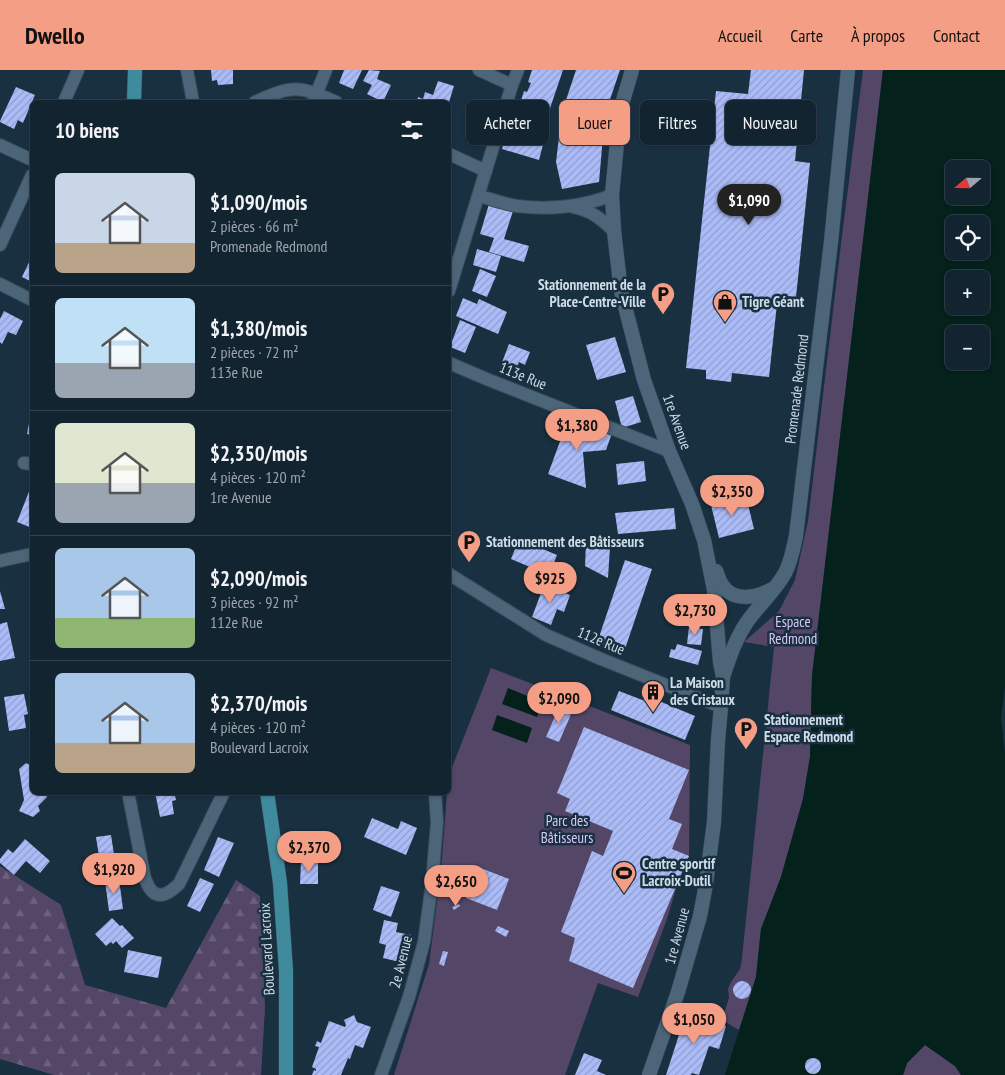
<!DOCTYPE html>
<html lang="fr">
<meta charset="utf-8">
<style>
body{margin:0;font-family:"PT Sans Narrow",sans-serif;background:#1c2c39;color:#f1f3f6;height:100vh;display:flex;flex-direction:column;font-size:19px;white-space:nowrap}
*{box-sizing:border-box;margin:0}
p{font-size:16px;color:#9da4ab}
.icon{flex:none;width:28px;height:28px;fill:none;stroke:currentColor;stroke-width:2;stroke-linecap:round;stroke-linejoin:round}
.map{position:relative;flex:1;overflow:hidden}
.panel{position:absolute;left:30px;top:30px;width:421px;height:695px;display:flex;flex-direction:column;background:#132431;border-radius:8px;box-shadow:0 1px 4px #0004,0 0 0 1px #32414d}
.panel>*{flex:none}
.guide{position:absolute;left:466px;top:30px;width:464px;height:45px;display:flex;gap:10px}
.needle{width:32px;rotate:250deg}
.buttons{position:absolute;left:945px;top:90px;display:grid;gap:10px}
.buttons a{display:grid;place-items:center;width:45px;height:45px;border-radius:8px;background:#132431;box-shadow:0 1px 4px #0004,0 0 0 1px #32414d;font-size:25px}
.price{position:absolute;translate:-50% -42px;padding:0 11px;border-radius:18px;background:#f49e86;color:#111;font-size:16px;line-height:32px;filter:drop-shadow(0 1px 2px #0008)}
.price::after{content:'';position:absolute;left:50%;top:30px;width:15px;height:11px;margin-left:-8px;background:inherit;clip-path:polygon(0 0,100% 0,50% 100%)}
.price.on{background:#222;color:#fff}
ul{padding:0;list-style:none}
li{display:flex;align-items:center;gap:15px;height:125px;padding:0 25px}
li+li{border-top:1px solid #32414d}
li span{display:grid;place-items:center;flex:none;width:140px;height:100px;border-radius:8px;color:#555}
li>.icon{margin-inline-start:auto}
span .icon{width:60px;height:60px;fill:#fffc;stroke-width:1}
li b{font-size:21px}
h2{display:flex;justify-content:space-between;align-items:center;height:60px;padding:0 25px;font-size:21px}
.tag{padding:0 18px;border-radius:8px;background:#132431;box-shadow:0 1px 4px #0004,0 0 0 1px #32414d;font-size:18px;line-height:45px}
.tag.on{background:#f49e86;color:#111}
header{display:flex;align-items:center;gap:30px;box-sizing:border-box;height:70px;padding:0 25px;background:#f49e86;color:#111}
header strong{font-size:24px}
nav{display:flex;gap:28px;margin-inline-start:auto;font-size:18px}
.map>svg:first-child{display:block}
</style>
<header>
<strong>Dwello</strong>
<nav><a>Accueil</a><a>Carte</a><a>À propos</a><a>Contact</a></nav>
</header>
<div class="map">
<svg width="1005" height="1005" viewBox="0 0 1005 1005">
<defs>
<pattern id="forest-firs" width="22" height="20" patternUnits="userSpaceOnUse" patternTransform="scale(1.25)"><rect width="22" height="20" fill="#544667"/><path d="M5 1l3.5 6h-7zM16 11l3.5 6h-7z" fill="#6b607d"/></pattern>
<pattern id="building-hatch" width="6" height="6" patternUnits="userSpaceOnUse" patternTransform="scale(1.25)"><rect width="6" height="6" fill="#abbbf8"/><path d="M-1 1l2-2M0 6l6-6M5 7l2-2" fill="none" stroke="#909dcb"/></pattern>
</defs>
<rect width="100%" height="100%" fill="#193041"/>
<g fill="#544667">
<polygon points="863,0 883,0 812,606 810,687 803,729 781,807 761,859 756,907 739,960 722,950 729,928 728,919 731,912 740,899 742,888 774,577 744,572 779,541 795,510 808,451 841,174"/>
<polygon points="491,598 690,675 689,786 681,802 667,849 638,927 598,913 565,1005 394,1005 429,894 441,801 447,723 449,722 449,705"/>
<polygon points="925,975 955,996 961,1005 903,1005 907,993"/>
</g>
<polygon fill="url(#forest-firs)" points="0,796 61,835 85,915 166,938 236,810 260,826 265,937 261,1005 54,1005 0,989"/>
<g fill="#04211c" fill-rule="evenodd">
<path d="M883,0H1005V616L1001,648L1005,683V1005H961L955,996L925,975L907,993L903,1005H725L756,907L761,859L781,807L803,729L810,687L812,606ZM954,99H981V126H954ZM954,154H981V181H954ZM954,209H981V236H954ZM954,264H981V291H954Z"/>
<polygon points="508,618 542,632 537,647 502,634"/>
<polygon points="497,645 532,658 527,673 492,660"/>
</g>
<g fill="url(#building-hatch)">
<polygon points="211,0 233,0 233,14 218,15 217,10 212,11"/>
<polygon points="344,0 362,0 353,19 339,13"/>
<polygon points="369,0 380,1 377,9 391,15 383,32 367,24 372,15 363,11"/>
<polygon points="532,0 563,0 545,53 517,43 524,21 527,22 531,13 528,12"/>
<polygon points="576,0 620,0 605,44 599,112 562,119 556,92 562,42"/>
<polygon points="751,0 804,0 795,91 810,93 796,227 778,225 769,307 732,303 731,312 706,309 706,300 686,298 716,21 748,24"/>
<polygon points="438,11 454,16 449,32 417,32 418,27 423,29 425,22 433,25"/>
<polygon points="16,17 35,25 23,53 18,50 14,59 0,52 0,51"/>
<polygon points="519,47 548,56 539,90 502,79 507,61 514,63"/>
<polygon points="489,134 513,141 504,169 529,176 524,192 489,182 494,168 480,164"/>
<polygon points="477,179 501,186 496,202 473,195"/>
<polygon points="32,186 32,212 22,207"/>
<polygon points="480,199 496,206 487,227 472,221"/>
<polygon points="463,228 477,234 479,229 507,242 498,264 456,246"/>
<polygon points="4,241 23,251 16,265 8,262 2,274 0,272 0,249"/>
<polygon points="460,250 476,257 465,283 450,277"/>
<polygon points="615,267 626,302 597,310 586,275"/>
<polygon points="509,274 530,282 525,295 519,292 516,300 501,295"/>
<polygon points="633,326 641,352 622,358 615,331"/>
<polygon points="31,343 32,343 32,365 27,364"/>
<polygon points="569,347 612,363 606,380 583,382 586,418 548,404"/>
<polygon points="644,391 646,411 618,415 616,394"/>
<polygon points="32,414 32,458 17,452"/>
<polygon points="746,426 754,459 719,468 711,435"/>
<polygon points="674,438 676,459 618,464 615,443"/>
<polygon points="519,469 557,485 549,505 511,489"/>
<polygon points="586,474 610,477 608,508 585,496"/>
<polygon points="625,490 652,499 624,582 597,573"/>
<polygon points="544,515 570,525 564,542 557,539 551,555 532,547"/>
<polygon points="0,521 5,539 0,539"/>
<polygon points="682,524 697,524 697,532 705,532 705,549 687,549 687,534 682,534"/>
<polygon points="7,552 15,588 0,591 0,554"/>
<polygon points="689,557 703,559 701,575 687,574"/>
<polygon points="677,574 702,581 698,595 669,587 671,579 675,580"/>
<polygon points="619,621 645,631 647,626 695,646 685,670 611,640"/>
<polygon points="24,624 28,644 24,645 26,658 9,661 4,627"/>
<polygon points="559,637 572,642 559,672 546,667"/>
<polygon points="584,657 689,700 669,749 682,754 672,779 689,786 633,918 569,891 575,868 561,862 592,781 603,786 613,761 565,741 570,729 557,723"/>
<polygon points="26,693 32,696 32,722 46,722 47,727 38,736 40,741 33,747 19,741 24,730 19,699"/>
<polygon points="155,722 174,722 176,730 172,731 174,744 160,747"/>
<polygon points="372,748 398,759 401,751 417,758 406,785 364,767"/>
<polygon points="111,765 115,791 100,793 96,767"/>
<polygon points="218,767 234,773 219,807 204,800"/>
<polygon points="25,769 50,791 40,803 26,791 14,805 0,793 0,789 8,779 13,783"/>
<polygon points="301,792 318,792 318,814 300,814"/>
<polygon points="478,797 509,809 497,840 466,828"/>
<polygon points="200,808 214,814 200,842 187,836"/>
<polygon points="119,809 123,839 109,841 105,811"/>
<polygon points="381,816 400,822 391,847 373,840"/>
<polygon points="459,834 460,836 454,840 452,837"/>
<polygon points="112,848 120,856 122,855 134,868 122,878 116,871 113,874 111,872 106,876 95,864"/>
<polygon points="384,850 398,853 396,862 411,865 404,893 383,888 386,875 379,873"/>
<polygon points="498,856 509,861 506,867 495,861"/>
<polygon points="128,880 162,887 158,908 124,902"/>
<polygon points="443,881 448,882 444,896 439,894"/>
<circle cx="742" cy="920" r="9"/>
<polygon points="686,943 726,956 719,979 709,976 699,1005 692,1003 691,1005 666,1005"/>
<polygon points="354,945 357,952 371,957 363,978 355,975 350,989 348,988 341,1005 312,1005 314,1000 316,1001 316,999 312,997 319,977 315,976 317,971 321,973 329,951 345,957 346,955 344,950"/>
<polygon points="584,983 602,990 597,1001 606,1005 575,1005"/>
<circle cx="813" cy="996" r="8"/>
</g>
<g fill="none" stroke-linecap="round" stroke-linejoin="round">
<g stroke="#374b59" stroke-width="14">
<g id="minor">
<polyline points="187,0 193,32"/>
<polyline points="479,0 512,15"/>
<polyline points="64,32 78,0"/>
<path d="M255,32C293,15 298,15 336,32"/>
<polyline points="313,32 326,0"/>
<polyline points="0,75 32,90"/>
<polyline points="449,84 486,101"/>
<path d="M479,126C491,129 504,134 517,136C548,140 583,137 612,125"/>
<path d="M573,137C592,141 600,148 614,161"/>
<polyline points="0,175 32,105"/>
<polyline points="0,214 32,230"/>
<polyline points="449,221 512,15 518,0"/>
<polyline points="449,293 489,310 669,381"/>
<polyline points="24,393 32,394"/>
<polyline points="0,491 32,484"/>
<polyline points="449,504 546,565 601,589 721,637"/>
<path d="M128,722L145,809C147,812 148,817 151,820C160,831 171,821 179,814L224,722"/>
<polyline points="381,1005 409,927 424,872 432,813 437,752 435,722"/>
</g>
</g>
<g stroke="#374b59" stroke-width="15">
<g id="tertiary">
<polyline points="632,0 620,41 612,125 614,161 621,221 644,310 669,381 692,434 704,470 714,520 720,592 723,607 721,637 718,670 714,752 706,814 700,846 678,922 649,1005"/>
<path d="M716,501C718,505 719,510 721,513C732,533 756,528 772,519"/>
<path d="M724,604C730,586 736,568 747,552C759,535 775,521 785,503C791,492 793,479 796,466L831,172L848,0"/>
</g>
</g>
<g stroke="#374b59" stroke-width="15">
<g id="primary">
<polyline points="134,32 135,0"/>
<polyline points="267,722 280,813 286,901 286,1005"/>
</g>
</g>
<use href="#minor" stroke="#4d6578" stroke-width="12"/>
<use href="#tertiary" stroke="#4d6578" stroke-width="14"/>
<use href="#primary" stroke="#3f8a9c" stroke-width="14"/>
</g>
<defs>
<g id="parking-pin" transform="scale(1.25)"><path d="M0 17L-7.5 6A9.5 9.5 0 1 1 7.5 6Z" fill="#f49e86" stroke="#193041"/><path d="M-3.5-5.5H1a3.5 3.5 0 0 1 0 7H-1V5.5H-3.5ZM-1-3.4V-.6H.8a1.4 1.4 0 0 0 0-2.8Z" fill="#111"/></g>
<g id="shop-pin" transform="scale(1.25)"><path d="M0 17L-7.5 6A9.5 9.5 0 1 1 7.5 6Z" fill="#f49e86" stroke="#193041"/><path d="M-5-2.5h2.3a2.7 3.5 0 0 1 5.4 0H5L5.5 6h-11ZM-1.5-2.5h3a1.5 2.3 0 0 0-3 0Z" fill="#111"/></g>
<g id="building-pin" transform="scale(1.25)"><path d="M0 17L-7.5 6A9.5 9.5 0 1 1 7.5 6Z" fill="#f49e86" stroke="#193041"/><path d="M-4-6H4V6H1V3H-1V6H-4ZM-2.5-4.3h1.7v1.8h-1.7ZM.8-4.3h1.7v1.8H.8ZM-2.5-1h1.7V.8h-1.7ZM.8-1h1.7V.8H.8Z" fill="#111"/></g>
<g id="stadium-pin" transform="scale(1.25)"><path d="M0 17L-7.5 6A9.5 9.5 0 1 1 7.5 6Z" fill="#f49e86" stroke="#193041"/><path d="M0-5a6.5 5 0 1 0 0 10a6.5 5 0 1 0 0-10ZM-3.5-1.8h7v3.6h-7Z" fill="#111"/></g>
</defs>
<g fill-rule="evenodd">
<use href="#parking-pin" x="663" y="224"/>
<use href="#shop-pin" x="725" y="232"/>
<use href="#parking-pin" x="469" y="472"/>
<use href="#building-pin" x="653" y="622"/>
<use href="#parking-pin" x="746" y="659"/>
<use href="#stadium-pin" x="624" y="803"/>
</g>
<g text-anchor="middle" stroke-width="5" stroke-linejoin="round" paint-order="stroke">
<g font-size="15" font-weight="bold" fill="#cedce7" stroke="#193041" text-anchor="start">
<text x="646" y="220" text-anchor="end">Stationnement de la<tspan x="646" dy="17">Place-Centre-Ville</tspan></text>
<text x="742" y="237">Tigre Géant</text>
<text x="486" y="477">Stationnement des Bâtisseurs</text>
<text x="670" y="618">La Maison<tspan x="670" dy="17">des Cristaux</tspan></text>
<text x="764" y="655">Stationnement<tspan x="764" dy="17">Espace Redmond</tspan></text>
<text x="642" y="799">Centre sportif<tspan x="642" dy="17">Lacroix-Dutil</tspan></text>
</g>
<g font-size="15" fill="#cedce7" stroke="#193041">
<text transform="translate(523 306) rotate(22)" y="5">113e Rue</text>
<text transform="translate(797 319) rotate(-83)" y="5">Promenade Redmond</text>
<text transform="translate(677 352) rotate(70)" y="5">1re Avenue</text>
<text transform="translate(601 571) rotate(23)" y="5">112e Rue</text>
<text transform="translate(677 866) rotate(-75)" y="5">1re Avenue</text>
<text transform="translate(267 879) rotate(-93)" y="5">Boulevard Lacroix</text>
<text transform="translate(401 892) rotate(-76)" y="5">2e Avenue</text>
</g>
<g font-size="15" fill="#d9c5f6" stroke="#193041">
<text x="793" y="557">Espace<tspan x="793" dy="17">Redmond</tspan></text>
<text x="567" y="756">Parc des<tspan x="567" dy="17">Bâtisseurs</tspan></text>
</g>
</g>
</svg>
<div class="buttons">
<a><svg class="needle" viewBox="-14 -14 28 28"><path d="M0-13l5 13h-10z" fill="#e53935"/><path d="M0 13l5-13h-10z" fill="#9da4ab"/></svg></a>
<a><svg class="icon" aria-label="locate" viewBox="0 0 24 24"><circle cx="12" cy="12" r="6"/><path d="M12 2v4M12 18v4M2 12h4M18 12h4"/></svg></a>
<a>+</a>
<a>−</a>
</div>
<b class="price on" style="left:749px;top:156px">$1,090</b>
<b class="price" style="left:577px;top:381px">$1,380</b>
<b class="price" style="left:732px;top:447px">$2,350</b>
<b class="price" style="left:550px;top:534px">$925</b>
<b class="price" style="left:695px;top:566px">$2,730</b>
<b class="price" style="left:559px;top:654px">$2,090</b>
<b class="price" style="left:309px;top:803px">$2,370</b>
<b class="price" style="left:114px;top:825px">$1,920</b>
<b class="price" style="left:456px;top:837px">$2,650</b>
<b class="price" style="left:694px;top:975px">$1,050</b>
<div class="guide">
<a class="tag">Acheter</a>
<a class="tag on">Louer</a>
<a class="tag">Filtres</a>
<a class="tag">Nouveau</a>
</div>
<section class="panel">
<h2>10 biens<svg class="icon" aria-label="filters" viewBox="0 0 24 24"><path d="M4 7h16M4 17h16"/><circle cx="9" cy="7" r="2"/><circle cx="15" cy="17" r="2"/></svg></h2>
<ul>
<li><span style="background:linear-gradient(#c9d6e8 70%,#b9a48a 0)"><svg class="icon" aria-label="home" viewBox="0 0 24 24"><path d="M3 11l9-7 9 7M6 9v11h12V9"/></svg></span><div><b>$1,090/mois</b><p>2 pièces · 66 m²</p><p>Promenade Redmond</p></div></li>
<li><span style="background:linear-gradient(#bfe0f5 65%,#9aa5b1 0)"><svg class="icon" aria-label="home" viewBox="0 0 24 24"><path d="M3 11l9-7 9 7M6 9v11h12V9"/></svg></span><div><b>$1,380/mois</b><p>2 pièces · 72 m²</p><p>113e Rue</p></div></li>
<li><span style="background:linear-gradient(#dfe7d0 60%,#9aa5b1 0)"><svg class="icon" aria-label="home" viewBox="0 0 24 24"><path d="M3 11l9-7 9 7M6 9v11h12V9"/></svg></span><div><b>$2,350/mois</b><p>4 pièces · 120 m²</p><p>1re Avenue</p></div></li>
<li><span style="background:linear-gradient(#a9c7e8 70%,#8fb573 0)"><svg class="icon" aria-label="home" viewBox="0 0 24 24"><path d="M3 11l9-7 9 7M6 9v11h12V9"/></svg></span><div><b>$2,090/mois</b><p>3 pièces · 92 m²</p><p>112e Rue</p></div></li>
<li><span style="background:linear-gradient(#a9c7e8 70%,#b9a48a 0)"><svg class="icon" aria-label="home" viewBox="0 0 24 24"><path d="M3 11l9-7 9 7M6 9v11h12V9"/></svg></span><div><b>$2,370/mois</b><p>4 pièces · 120 m²</p><p>Boulevard Lacroix</p></div></li>
</ul>
</section>
</div>
